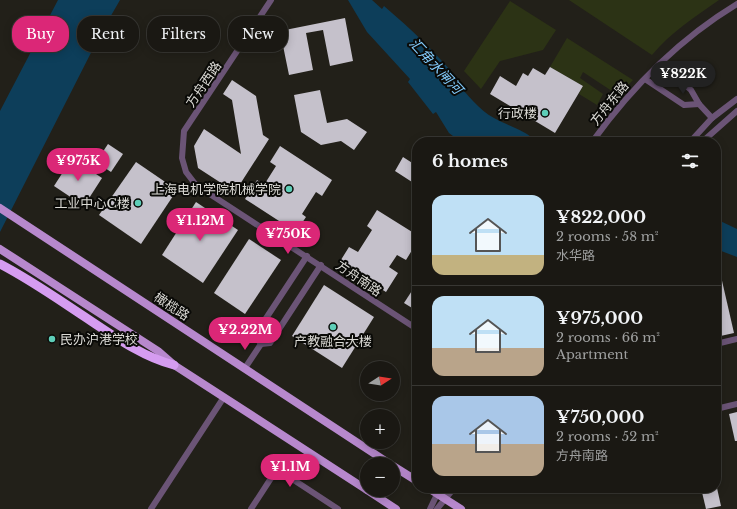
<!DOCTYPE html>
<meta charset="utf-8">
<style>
body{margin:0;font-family:"Libre Baskerville","Noto Sans SC",serif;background:#272521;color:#f1f3f6;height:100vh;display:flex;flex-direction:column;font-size:15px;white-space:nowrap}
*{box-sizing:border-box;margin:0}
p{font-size:13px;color:#9fa0a0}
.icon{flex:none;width:22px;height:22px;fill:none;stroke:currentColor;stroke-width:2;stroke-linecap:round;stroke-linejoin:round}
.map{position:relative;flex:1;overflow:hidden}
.details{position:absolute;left:412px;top:137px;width:309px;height:356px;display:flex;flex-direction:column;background:#1a1813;border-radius:16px;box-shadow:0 2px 10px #0003,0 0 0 1px #383733}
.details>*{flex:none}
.hud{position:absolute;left:12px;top:16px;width:340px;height:36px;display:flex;gap:8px}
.needle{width:26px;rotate:78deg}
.controls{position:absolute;left:360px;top:361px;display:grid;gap:8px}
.controls a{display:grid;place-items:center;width:40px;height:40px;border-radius:50%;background:#1a1813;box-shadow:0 2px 10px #0003,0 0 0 1px #383733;font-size:20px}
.price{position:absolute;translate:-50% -34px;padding:0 9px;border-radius:14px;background:#db2777;color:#fff;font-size:13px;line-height:26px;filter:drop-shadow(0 1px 2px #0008)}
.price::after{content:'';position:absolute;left:50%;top:24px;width:12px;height:9px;margin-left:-6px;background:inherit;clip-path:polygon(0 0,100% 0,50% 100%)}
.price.selected{background:#222;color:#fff}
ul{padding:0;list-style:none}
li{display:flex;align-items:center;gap:12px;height:100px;padding:0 20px}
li+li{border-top:1px solid #383733}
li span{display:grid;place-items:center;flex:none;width:112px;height:80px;border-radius:12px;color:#555}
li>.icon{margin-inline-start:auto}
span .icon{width:48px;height:48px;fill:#fffc;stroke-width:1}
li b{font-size:17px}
h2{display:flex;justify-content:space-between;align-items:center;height:48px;padding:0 20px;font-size:17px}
.tag{padding:0 14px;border-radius:16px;background:#1a1813;box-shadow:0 2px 10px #0003,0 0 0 1px #383733;font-size:14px;line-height:36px}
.tag.selected{background:#db2777;color:#fff}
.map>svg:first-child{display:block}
</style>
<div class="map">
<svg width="737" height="509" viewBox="0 0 737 509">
<rect width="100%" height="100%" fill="#222019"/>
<g fill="#2c3315">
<path d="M569,0H719C695,17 671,32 652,55Z"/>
<polygon points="510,1 556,30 543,50 500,61 481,89 464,71"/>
<polygon points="567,38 633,80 618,95 583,72 580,78 603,94 597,105 579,94 583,86 550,67"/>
</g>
<g fill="#0d3e5a">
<polygon points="58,0 120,0 101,33 0,232 0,111"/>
<path d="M348,0H372L382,9L384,6C411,29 435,52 458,79L456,82C467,94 479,110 494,118C508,126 525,130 537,142H461L449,133L436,112L433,114L408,82L410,79L367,32Z"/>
<polygon points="716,219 737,229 737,257 716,249"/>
</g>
<g fill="#c5c1cb">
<polygon points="345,18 353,61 330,66 323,30 306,33 313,70 289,75 280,31"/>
<polygon points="550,67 583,86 555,133 490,94 500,76 516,86 523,73 528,76 533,68 545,75"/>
<polygon points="232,80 256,96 263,135 269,139 235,192 198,168 194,146 204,129 241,154 232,100 223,94"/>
<polygon points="320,90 327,123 347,119 367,132 354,150 341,141 321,145 301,132 294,95"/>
<polygon points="108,144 123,154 111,172 96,162"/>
<polygon points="280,146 332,180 322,196 316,192 302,214 306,217 296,232 245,199 257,180 264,185 276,166 270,162"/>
<polygon points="403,157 417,166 417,195 415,195 412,182 395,171"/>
<polygon points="72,158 102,178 84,206 54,186"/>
<polygon points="136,162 177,190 141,244 99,215"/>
<polygon points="196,202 238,230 203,283 162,255"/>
<polygon points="377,210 417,235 417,242 406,260 397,255 389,267 398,273 386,292 339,263 349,247 358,252 372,230 367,226"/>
<polygon points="249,239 281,260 245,314 214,293"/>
<polygon points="720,272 734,333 716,337 716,273"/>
<polygon points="417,283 417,311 404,303"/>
<polygon points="324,285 374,317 342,368 292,336"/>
<polygon points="737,412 737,441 735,441 729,414"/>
<polygon points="701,488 717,488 721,506 706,509"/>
</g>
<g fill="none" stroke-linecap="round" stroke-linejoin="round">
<g stroke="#6b5476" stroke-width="6">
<polyline points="271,0 184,131 182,158 186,172 196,185 417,329"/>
<polyline points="660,64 691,90 699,104 712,118"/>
<polyline points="645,79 684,105 699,104"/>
<path d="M592,142C631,88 679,39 737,4"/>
<polyline points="690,142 712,118 737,99"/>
<polyline points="702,142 737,111"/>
<polyline points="307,256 255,335 261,344 270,343 321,265"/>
<polyline points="716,344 737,339"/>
<polyline points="245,368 261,344"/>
<polyline points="716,409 737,404"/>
<polyline points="151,509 224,397"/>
<polyline points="251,509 277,469 338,509"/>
<polyline points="430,509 440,488"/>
<polyline points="437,509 454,488"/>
</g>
<g stroke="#b788cd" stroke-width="8">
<polyline points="0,208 390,464"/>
<polyline points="0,249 158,351 174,365 367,490"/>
<polyline points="393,466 417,481"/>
<polyline points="428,488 461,509"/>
<polyline points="367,490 396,509"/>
</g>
<path stroke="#d59cf0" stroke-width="9" d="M0,264C31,280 59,300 88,319C115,337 143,357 174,365"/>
</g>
<g fill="#5eceb8" stroke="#0a0a07" stroke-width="1.5">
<circle cx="545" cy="113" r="4"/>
<circle cx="289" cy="189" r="4"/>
<circle cx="138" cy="203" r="4"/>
<circle cx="333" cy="327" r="4"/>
<circle cx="52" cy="339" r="4"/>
</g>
<g text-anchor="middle" stroke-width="4" stroke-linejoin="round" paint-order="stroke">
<g font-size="13" fill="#dbdad5" stroke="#0a0a07">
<text transform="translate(203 84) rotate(-56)" y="5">方舟西路</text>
<text transform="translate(609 103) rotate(-51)" y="5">方舟东路</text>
<text transform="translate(359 278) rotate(34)" y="5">方舟南路</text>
<text transform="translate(172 306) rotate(33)" y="5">橄榄路</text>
</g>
<g font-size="13" fill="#dbdad5" stroke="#0a0a07" text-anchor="end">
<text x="537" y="118">行政楼</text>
<text x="281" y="194">上海电机学院机械学院</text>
<text x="130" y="208">工业中心C楼</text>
<text x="60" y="344" text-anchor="start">民办沪港学校</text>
<text x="333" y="346" text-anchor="middle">产教融合大楼</text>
</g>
<g font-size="14" font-style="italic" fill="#82cafb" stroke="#0a0a07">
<text transform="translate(436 66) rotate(47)" y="5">汇角水闸河</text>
</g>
</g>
</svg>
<div class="controls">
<a><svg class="needle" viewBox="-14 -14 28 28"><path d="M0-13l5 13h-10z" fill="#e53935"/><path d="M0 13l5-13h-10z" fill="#9fa0a0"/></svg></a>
<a>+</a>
<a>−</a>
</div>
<b class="price selected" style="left:683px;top:95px">¥822K</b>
<b class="price" style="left:78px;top:182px">¥975K</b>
<b class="price" style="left:200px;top:242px">¥1.12M</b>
<b class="price" style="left:288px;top:255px">¥750K</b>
<b class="price" style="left:245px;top:351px">¥2.22M</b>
<b class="price" style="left:290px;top:488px">¥1.1M</b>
<div class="hud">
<a class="tag selected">Buy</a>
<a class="tag">Rent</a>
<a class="tag">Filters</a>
<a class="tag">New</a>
</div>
<section class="details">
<h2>6 homes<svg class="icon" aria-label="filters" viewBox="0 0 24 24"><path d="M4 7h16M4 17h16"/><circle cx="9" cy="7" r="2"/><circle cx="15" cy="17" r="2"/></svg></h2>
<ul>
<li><span style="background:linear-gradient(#bfe0f5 75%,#c2b280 0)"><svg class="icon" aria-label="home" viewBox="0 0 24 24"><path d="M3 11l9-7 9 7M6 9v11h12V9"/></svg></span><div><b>¥822,000</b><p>2 rooms · 58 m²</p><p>水华路</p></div></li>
<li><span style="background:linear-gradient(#bfe0f5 65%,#b9a48a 0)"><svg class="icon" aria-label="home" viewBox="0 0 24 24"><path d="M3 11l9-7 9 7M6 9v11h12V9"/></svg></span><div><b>¥975,000</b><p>2 rooms · 66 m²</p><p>Apartment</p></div></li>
<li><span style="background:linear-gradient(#a9c7e8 60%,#b9a48a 0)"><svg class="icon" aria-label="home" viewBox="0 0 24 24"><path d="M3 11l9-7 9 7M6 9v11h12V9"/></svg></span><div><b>¥750,000</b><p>2 rooms · 52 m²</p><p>方舟南路</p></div></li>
</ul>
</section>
</div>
